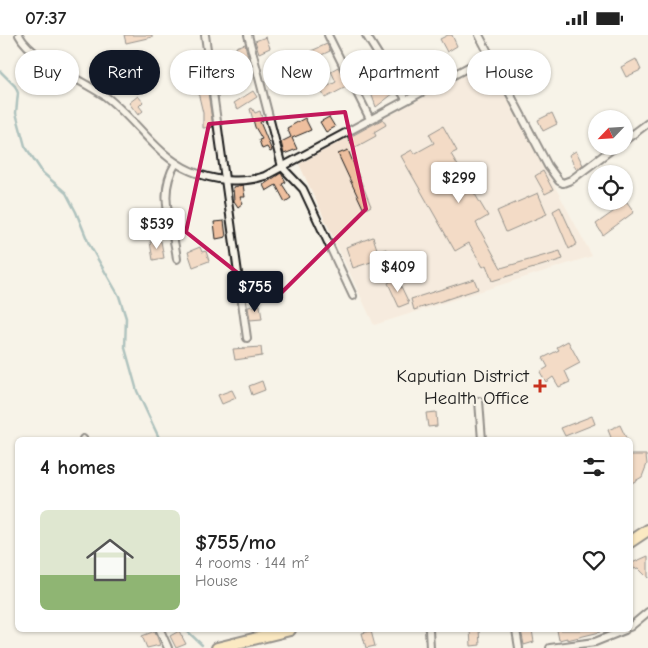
<!DOCTYPE html>
<meta charset="utf-8">
<style>
body{margin:0;font-family:"Comic Neue",sans-serif;background:#f2f2f2;color:#222;height:100vh;display:flex;flex-direction:column;font-size:19px;white-space:nowrap}
*{box-sizing:border-box;margin:0}
p{font-size:16px;color:#767676}
.icon{flex:none;width:28px;height:28px;fill:none;stroke:currentColor;stroke-width:2;stroke-linecap:round;stroke-linejoin:round}
.map{position:relative;flex:1;overflow:hidden}
.sheet{position:absolute;left:15px;top:402px;width:618px;height:195px;display:flex;flex-direction:column;background:#fff;border-radius:8px;box-shadow:0 1px 4px #0004}
.sheet>*{flex:none}
.top-card{position:absolute;left:15px;top:15px;width:619px;height:45px;display:flex;gap:10px}
.needle{width:32px;rotate:245deg}
.tools{position:absolute;left:588px;top:75px;display:grid;gap:10px}
.tools a{display:grid;place-items:center;width:45px;height:45px;border-radius:50%;background:#fff;box-shadow:0 1px 4px #0004;font-size:25px}
.price{position:absolute;translate:-50% -42px;padding:0 11px;border-radius:5px;background:#fff;color:#222;font-size:16px;line-height:32px;filter:drop-shadow(0 1px 2px #0008)}
.price::after{content:'';position:absolute;left:50%;top:30px;width:15px;height:11px;margin-left:-8px;background:inherit;clip-path:polygon(0 0,100% 0,50% 100%)}
.price.current{background:#111827;color:#fff}
ul{padding:0;list-style:none}
li{display:flex;align-items:center;gap:15px;height:125px;padding:0 25px}
li span{display:grid;place-items:center;flex:none;width:140px;height:100px;border-radius:8px;color:#555}
li>.icon{margin-inline-start:auto}
span .icon{width:60px;height:60px;fill:#fffc;stroke-width:1}
li b{font-size:21px}
h2{display:flex;justify-content:space-between;align-items:center;height:60px;padding:0 25px;font-size:21px}
.pill{padding:0 18px;border-radius:22px;background:#fff;box-shadow:0 1px 4px #0004;font-size:18px;line-height:45px}
.pill.current{background:#111827;color:#fff}
.status{display:flex;justify-content:space-between;align-items:center;height:35px;padding:0 25px;background:#fff;direction:ltr}
.status svg{height:14px;fill:currentColor}
.map>svg:first-child{display:block}
</style>
<div class="status"><b>07:37</b><svg viewBox="0 0 49 12"><path d="M0 12V9h3v3zM5 12V6h3v6zM10 12V3h3v9zM15 12V0h3v12zM26 1h20v11H26zM47 4h2v5h-2z"/></svg></div>
<div class="map">
<svg width="648" height="613" viewBox="0 0 648 613">
<rect width="100%" height="100%" fill="#f7f3e8"/>
<filter id="ink" filterUnits="userSpaceOnUse"><feTurbulence type="fractalNoise" baseFrequency=".02" numOctaves="2"/><feDisplacementMap in="SourceGraphic" scale="10" xChannelSelector="R" yChannelSelector="G"/><feConvolveMatrix kernelMatrix="1 2 1 2 8 2 1 2 1" color-interpolation-filters="sRGB"/></filter>
<g filter="url(#ink)">
<polygon fill="#f4e3d2" points="488,27 592,221 374,290 299,129"/>
<g fill="none" stroke-linecap="round" stroke-linejoin="round">
<g stroke="#598a8d" stroke-width="2.5">
<polyline points="0,36 15,51 18,58 16,78 25,111 43,138 66,158 76,177 89,209 119,261 126,283 125,313 137,356 160,405"/>
<polyline points="186,595 202,610"/>
</g>
</g>
<g fill="#eebf9e" stroke="#1c1c1c">
<polygon points="124,0 152,0 152,2 126,8"/>
<polygon points="448,0 452,0 457,11 447,17 440,4"/>
<polygon points="266,2 270,13 259,18 255,6"/>
<polygon points="245,9 252,39 244,41 242,33 227,42 228,47 220,52 215,34 226,31 227,34 240,26 236,12"/>
<polygon points="327,9 330,16 315,23 317,25 302,32 303,34 295,38 291,31 304,24 302,20"/>
<polygon points="191,18 195,32 198,30 202,39 193,44 187,31 183,32 180,21"/>
<polygon points="636,24 641,35 626,42 621,32"/>
<polygon points="338,32 348,51 325,63 321,55 336,47 331,36"/>
<polygon points="389,48 394,58 376,72 370,55"/>
<polygon points="207,51 213,92 203,93 203,78 197,53"/>
<polygon points="253,56 257,62 238,74 234,68"/>
<polygon points="138,61 143,67 139,71 143,76 138,80 129,68"/>
<polygon points="252,73 255,78 260,76 263,86 260,87 272,116 270,117 267,112 262,114 259,105 262,104 255,92 250,74"/>
<polygon points="552,78 557,89 543,96 538,85"/>
<polygon points="329,82 335,92 326,97 320,87"/>
<polygon points="305,83 311,95 292,103 297,114 284,119 281,107 291,102 287,93"/>
<polygon points="383,84 386,90 374,97 376,101 354,113 348,103"/>
<polygon points="443,91 457,116 451,119 488,181 476,188 501,233 560,216 563,224 492,246 486,230 483,232 469,208 455,216 401,121 412,115 414,119 434,108 429,99"/>
<polygon points="348,115 371,171 364,175 338,119"/>
<polygon points="576,116 583,130 576,134 569,120"/>
<polygon points="543,136 553,155 545,159 535,141"/>
<polygon points="281,138 286,147 282,149 291,163 285,167 276,150 266,156 263,150"/>
<polygon points="243,150 245,162 240,162 243,168 238,172 234,166 233,152"/>
<polygon points="538,158 547,179 506,197 497,176"/>
<polygon points="627,167 634,177 603,200 596,189"/>
<polygon points="560,172 577,209 569,214 553,176"/>
<polygon points="224,186 226,202 216,204 214,187"/>
<polygon points="373,202 378,217 386,214 394,233 383,238 377,225 353,233 346,212"/>
<polygon points="161,206 164,223 153,225 150,207"/>
<polygon points="200,212 202,217 206,216 209,226 193,232 188,217"/>
<polygon points="397,243 409,268 399,272 388,248"/>
<polygon points="474,244 478,254 414,275 411,264"/>
<polygon points="260,270 262,284 250,285 248,272"/>
<polygon points="568,306 580,328 565,336 570,347 559,352 553,342 546,347 540,337 548,332 543,323 559,315 557,312"/>
<polygon points="261,312 262,321 235,325 233,314"/>
<polygon points="262,346 265,355 252,360 249,351"/>
<polygon points="232,355 236,363 222,369 218,360"/>
<polygon points="436,377 437,391 428,392 426,378"/>
<polygon points="592,381 595,389 565,401 561,393"/>
<polygon points="620,390 627,405 612,405 608,395"/>
<polygon points="630,420 646,420 647,429 642,442 630,449"/>
<polygon points="648,521 648,543 638,533 634,534 632,528"/>
<polygon points="470,595 479,595 480,610 471,611"/>
<polygon points="521,595 532,595 534,607 524,610"/>
<polygon points="557,595 600,595 600,597 567,605 567,603 559,605"/>
<polygon points="155,596 160,610 147,613 142,601"/>
<polygon points="179,596 186,609 176,613 170,601"/>
<polygon points="371,596 375,611 366,613 362,598"/>
</g>
<g fill="none" stroke-linecap="round" stroke-linejoin="round">
<g stroke="#1c1c1c" stroke-width="10">
<g id="minor">
<path d="M19,0C31,24 82,45 105,61C135,83 156,121 191,136C214,146 242,149 265,141L491,20"/>
<polyline points="205,0 247,303"/>
<polyline points="248,0 282,132 303,154 353,261"/>
<polyline points="328,0 370,84"/>
<polyline points="366,0 406,64"/>
<polyline points="479,0 548,131 559,146 563,148 571,145 616,111"/>
<polyline points="624,106 648,88"/>
<path d="M176,128C156,160 173,189 177,224"/>
<polyline points="479,366 482,405"/>
<polyline points="83,404 84,405"/>
<polyline points="630,592 648,577"/>
<polyline points="160,595 168,613"/>
<polyline points="429,595 430,613"/>
<polyline points="516,595 519,613"/>
<polyline points="550,613 595,607 625,595"/>
</g>
</g>
<g stroke="#1c1c1c" stroke-width="14">
<g id="primary">
<polyline points="630,507 648,495"/>
<polyline points="217,613 290,595"/>
</g>
</g>
<use href="#minor" stroke="#f7f3e8" stroke-width="6"/>
<use href="#primary" stroke="#fedd96" stroke-width="10"/>
</g>
</g>
<path d="M0 0H648V613H0ZM345,77L366,174L273,266L186,197L209,89Z" fill="#f7f3e8" fill-opacity=".55" fill-rule="evenodd"/>
<path fill="none" stroke="#c2185b" stroke-width="4" stroke-linejoin="round" d="M345,77L366,174L273,266L186,197L209,89Z"/>
<path fill="#c8321e" stroke="#f7f3e8" stroke-width="2" d="M537.5 343.5h5v5h5v5h-5v5h-5v-5h-5v-5h5z"/>
<g text-anchor="middle" stroke-width="4" stroke-linejoin="round" paint-order="stroke">
<g font-size="19" fill="#1c1c1c" stroke="#f7f3e8" text-anchor="end">
<text x="529" y="347">Kaputian District<tspan x="529" dy="22">Health Office</tspan></text>
</g>
</g>
</svg>
<div class="tools">
<a><svg class="needle" viewBox="-14 -14 28 28"><path d="M0-13l5 13h-10z" fill="#e53935"/><path d="M0 13l5-13h-10z" fill="#767676"/></svg></a>
<a><svg class="icon" aria-label="locate" viewBox="0 0 24 24"><circle cx="12" cy="12" r="6"/><path d="M12 2v4M12 18v4M2 12h4M18 12h4"/></svg></a>
</div>
<b class="price" style="left:459px;top:169px">$299</b>
<b class="price" style="left:157px;top:215px">$539</b>
<b class="price" style="left:398px;top:258px">$409</b>
<b class="price current" style="left:255px;top:278px">$755</b>
<div class="top-card">
<a class="pill">Buy</a>
<a class="pill current">Rent</a>
<a class="pill">Filters</a>
<a class="pill">New</a>
<a class="pill">Apartment</a>
<a class="pill">House</a>
</div>
<section class="sheet">
<h2>4 homes<svg class="icon" aria-label="filters" viewBox="0 0 24 24"><path d="M4 7h16M4 17h16"/><circle cx="9" cy="7" r="2"/><circle cx="15" cy="17" r="2"/></svg></h2>
<ul>
<li><span style="background:linear-gradient(#dfe7d0 65%,#8fb573 0)"><svg class="icon" aria-label="home" viewBox="0 0 24 24"><path d="M3 11l9-7 9 7M6 9v11h12V9"/></svg></span><div><b>$755/mo</b><p>4 rooms · 144 m²</p><p>House</p></div><svg class="icon" aria-label="heart" viewBox="0 0 24 24"><path d="M12 20l-8-8c-3-5 5-10 8-4 3-6 11-1 8 4z"/></svg></li>
</ul>
</section>
</div>
